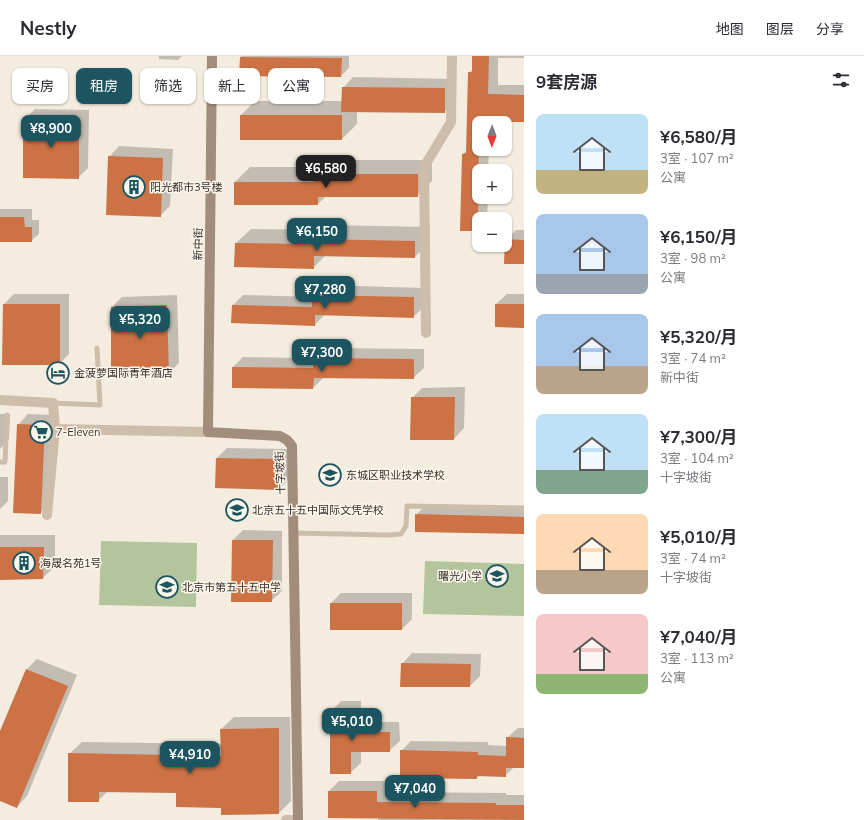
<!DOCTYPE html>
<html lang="zh">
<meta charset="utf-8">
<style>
body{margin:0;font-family:Mulish,"Noto Sans SC",sans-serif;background:#f2f2f3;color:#2b2b33;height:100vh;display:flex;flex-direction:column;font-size:15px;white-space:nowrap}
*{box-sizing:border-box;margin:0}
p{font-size:13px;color:#7c7c81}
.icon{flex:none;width:22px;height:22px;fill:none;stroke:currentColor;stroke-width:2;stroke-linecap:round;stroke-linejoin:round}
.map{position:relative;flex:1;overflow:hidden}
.panel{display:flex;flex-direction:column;background:#fff;width:340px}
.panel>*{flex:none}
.guide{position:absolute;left:12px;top:12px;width:380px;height:36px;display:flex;gap:8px}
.needle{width:26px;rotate:181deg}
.buttons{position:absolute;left:472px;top:60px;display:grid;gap:8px}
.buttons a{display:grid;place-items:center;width:40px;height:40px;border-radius:8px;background:#fff;box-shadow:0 1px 3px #0004;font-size:20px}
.price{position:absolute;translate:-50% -34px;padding:0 9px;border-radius:8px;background:#1c555f;color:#fff;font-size:13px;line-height:26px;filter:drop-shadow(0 1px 2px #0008)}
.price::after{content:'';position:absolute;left:50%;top:24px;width:12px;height:9px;margin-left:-6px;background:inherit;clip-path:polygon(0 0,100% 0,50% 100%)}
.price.active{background:#222;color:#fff}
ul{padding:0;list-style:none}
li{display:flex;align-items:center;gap:12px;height:100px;padding:0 12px}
li span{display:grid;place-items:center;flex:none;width:112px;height:80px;border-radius:8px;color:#555}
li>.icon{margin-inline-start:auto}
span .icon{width:48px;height:48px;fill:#fffc;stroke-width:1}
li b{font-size:17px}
h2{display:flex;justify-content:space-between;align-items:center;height:48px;padding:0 12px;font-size:17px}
.chip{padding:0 14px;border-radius:8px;background:#fff;box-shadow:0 1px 3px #0004;font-size:14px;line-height:36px}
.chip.active{background:#1c555f;color:#fff}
header{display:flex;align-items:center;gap:24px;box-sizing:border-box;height:56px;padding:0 20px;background:#fff;border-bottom:1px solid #e1e1e2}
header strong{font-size:19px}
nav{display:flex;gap:22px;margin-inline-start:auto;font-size:14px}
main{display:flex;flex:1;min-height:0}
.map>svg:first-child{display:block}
</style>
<header>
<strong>Nestly</strong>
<nav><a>地图</a><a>图层</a><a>分享</a></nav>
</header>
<main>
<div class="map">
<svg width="524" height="764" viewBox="0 0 524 764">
<rect width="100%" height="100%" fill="#f4ecdf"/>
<g fill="#b4c59e">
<polygon points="101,485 197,487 196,551 99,549"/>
<polygon points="425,505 524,508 524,560 423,558"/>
</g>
<g fill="#0003">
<polygon points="159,0 182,0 178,4 159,3"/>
<polygon points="241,0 349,0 349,12 341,20 240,19"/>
<polygon points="473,0 524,0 524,2 498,2 498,29 524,29 524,66 479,67 479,93 489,93 488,115 479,115 479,141 488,141 487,163 479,163 479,173 477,174 463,99 467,94 469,17 473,13"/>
<polygon points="353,21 455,23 454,46 444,56 357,55 357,68 342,83 241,59 255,45 342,45 343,32"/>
<polygon points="35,53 89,54 88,112 78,122 24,64"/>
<polygon points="119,90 173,93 170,150 160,160 109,101"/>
<polygon points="330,104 432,104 432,125 417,140 326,140 318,148 235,126 250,111 322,111"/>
<polygon points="0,153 32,153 32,164 39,164 39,178 31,185 0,185"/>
<polygon points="329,169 430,171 429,186 415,201 326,199 313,212 236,187 251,173 323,174"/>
<polygon points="516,174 524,174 524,207 506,184"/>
<polygon points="324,229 424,232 424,251 413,261 325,258 315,269 233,249 243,239 313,241"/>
<polygon points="14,238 69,238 69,298 59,308 4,248"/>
<polygon points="507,238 524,238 524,271 496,248"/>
<polygon points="177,239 179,307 168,318 112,317 112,251 122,241"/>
<polygon points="324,292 424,293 424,312 413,322 324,321 313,332 233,331 233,311 243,301 314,302"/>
<polygon points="465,331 464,372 454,383 412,342 422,332"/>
<polygon points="0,358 10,358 9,383 0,393"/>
<polygon points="28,358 55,359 50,447 40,457 18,369"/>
<polygon points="227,392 290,393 290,422 279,433 217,402"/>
<polygon points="0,421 8,421 8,445 0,453"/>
<polygon points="427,448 524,451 524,477 416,459"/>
<polygon points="243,474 282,475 282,535 271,545 233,484"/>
<polygon points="0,479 55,479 55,510 43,522 0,522"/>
<polygon points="341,537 412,537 412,563 402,573 331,547"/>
<polygon points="412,597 481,598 480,620 470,630 402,608"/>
<polygon points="37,603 77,619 27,740 17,751 0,744 0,678 27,613"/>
<polygon points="341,645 361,645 361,666 399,666 400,685 389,695 361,695 361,707 350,717 331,655"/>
<polygon points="234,661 290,661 291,745 279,757 222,751 177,736 108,735 98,745 69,698 82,686 222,688 221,673"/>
<polygon points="518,672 524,672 524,711 514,711 505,720 479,720 476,722 401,695 411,685 488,686 488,689 507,690 507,682"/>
<polygon points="339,725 387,725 387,736 506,737 506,739 524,739 524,764 378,764 378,762 329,735"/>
</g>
<g fill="#cc7245">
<polygon points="472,0 489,0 488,38 524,39 524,66 479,66 478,175 460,175 462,98 466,97 468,16 472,16"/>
<polygon points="240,1 342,2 341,21 239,20"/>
<polygon points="342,31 445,32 445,57 341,56"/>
<rect x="240" y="59" width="102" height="25"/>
<polygon points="23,63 79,64 79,123 23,122"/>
<polygon points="108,100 163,102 161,161 106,159"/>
<polygon points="314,118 418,118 418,141 318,141 318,149 234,149 234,126 314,126"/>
<polygon points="0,161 24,161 25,171 32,171 32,186 0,186"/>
<polygon points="313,183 415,185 415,202 314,200 314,213 234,211 235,187 313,188"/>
<polygon points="505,183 524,184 524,208 504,208"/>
<polygon points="312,239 414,241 414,262 315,259 315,270 231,267 232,249 312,251"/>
<polygon points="3,248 60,248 60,309 2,309"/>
<polygon points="495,248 524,248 524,272 495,271"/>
<polygon points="167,249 169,319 111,318 111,251"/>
<polygon points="313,302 414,303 414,323 314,322 313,333 232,332 232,311 313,312"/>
<polygon points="411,341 455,341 454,384 410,384"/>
<polygon points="17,368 45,369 41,458 13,457"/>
<polygon points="216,402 280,403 280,434 215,432"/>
<polygon points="415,458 524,461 524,478 415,476"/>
<polygon points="232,484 273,484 272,546 231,546"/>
<polygon points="0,491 44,491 43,523 0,524"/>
<rect x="330" y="547" width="72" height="27"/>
<polygon points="401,607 471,608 470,631 400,631"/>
<polygon points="26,613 68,630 17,752 0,745 0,675"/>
<polygon points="330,655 351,655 351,676 390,676 390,696 351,696 351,718 330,718"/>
<polygon points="279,672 279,758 221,759 221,752 176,751 176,737 99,736 99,746 68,746 68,697 221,700 220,673"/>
<polygon points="506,681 524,682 524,712 506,712 506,721 477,720 477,723 400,722 400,694 478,696 478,699 506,700"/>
<polygon points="328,735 377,735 377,746 496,747 496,749 524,749 524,764 328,762"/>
</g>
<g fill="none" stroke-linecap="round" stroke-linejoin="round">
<g stroke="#cebdaa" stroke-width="5">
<polyline points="53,347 100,349 97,292"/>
<polyline points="0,406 5,406 7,359"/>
<polyline points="294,477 388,479 401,478 406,470 407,450 524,452"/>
</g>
<g stroke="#cebdaa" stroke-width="10">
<polyline points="426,277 424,111 451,66 452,0"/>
<polyline points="0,344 53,347 55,373 47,459"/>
<polyline points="55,373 208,376"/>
<polyline points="286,764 298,764"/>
</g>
<polyline stroke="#a28c7b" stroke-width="10" points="212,0 208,376 280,380 287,384 292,390 298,764"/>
</g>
<defs>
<g id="building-ring" transform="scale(1.15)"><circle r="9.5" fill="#fbf6ec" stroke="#1c555f" stroke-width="1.5"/><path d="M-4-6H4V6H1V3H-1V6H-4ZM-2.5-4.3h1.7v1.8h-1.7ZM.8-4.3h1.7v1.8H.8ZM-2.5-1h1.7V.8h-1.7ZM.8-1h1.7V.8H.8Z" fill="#1c555f"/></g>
<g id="hotel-ring" transform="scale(1.15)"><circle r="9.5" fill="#fbf6ec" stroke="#1c555f" stroke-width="1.5"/><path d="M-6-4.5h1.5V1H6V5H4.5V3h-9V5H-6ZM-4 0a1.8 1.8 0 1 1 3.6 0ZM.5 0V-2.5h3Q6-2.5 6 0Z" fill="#1c555f"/></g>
<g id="supermarket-ring" transform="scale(1.15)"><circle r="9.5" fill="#fbf6ec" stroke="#1c555f" stroke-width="1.5"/><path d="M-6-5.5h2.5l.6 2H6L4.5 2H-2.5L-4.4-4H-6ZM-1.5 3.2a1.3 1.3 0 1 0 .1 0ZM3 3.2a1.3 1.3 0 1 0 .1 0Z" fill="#1c555f"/></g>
<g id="school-ring" transform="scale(1.15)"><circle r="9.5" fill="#fbf6ec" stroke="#1c555f" stroke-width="1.5"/><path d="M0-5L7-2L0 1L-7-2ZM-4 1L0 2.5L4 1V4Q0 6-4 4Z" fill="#1c555f"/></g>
</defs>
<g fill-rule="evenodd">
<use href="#building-ring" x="134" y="131"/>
<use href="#hotel-ring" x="58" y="317"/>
<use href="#supermarket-ring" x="41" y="376"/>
<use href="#school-ring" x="330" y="419"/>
<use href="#school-ring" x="237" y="454"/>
<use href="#building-ring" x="24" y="507"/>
<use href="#school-ring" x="497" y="520"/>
<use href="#school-ring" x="167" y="531"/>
</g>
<g text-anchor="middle" stroke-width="3" stroke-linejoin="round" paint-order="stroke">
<g font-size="11" fill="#3b312a" stroke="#fbf6ec" text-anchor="start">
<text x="150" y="135">阳光都市3号楼</text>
<text x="74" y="321">金菠萝国际青年酒店</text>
<text x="56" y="380">7-Eleven</text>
<text x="346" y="423">东城区职业技术学校</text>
<text x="252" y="458">北京五十五中国际文凭学校</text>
<text x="40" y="511">海晟名苑1号</text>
<text x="482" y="524" text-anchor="end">曙光小学</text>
<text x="182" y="535">北京市第五十五中学</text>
</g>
<g font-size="11" fill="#3b312a" stroke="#fbf6ec">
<text transform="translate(198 188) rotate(-89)" y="4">新中街</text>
<text transform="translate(280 417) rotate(-92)" y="4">十字坡街</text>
</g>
</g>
</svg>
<div class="buttons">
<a><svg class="needle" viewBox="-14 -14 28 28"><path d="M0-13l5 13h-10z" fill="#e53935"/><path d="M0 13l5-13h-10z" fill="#7c7c81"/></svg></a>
<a>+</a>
<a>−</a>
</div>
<b class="price" style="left:51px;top:93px">¥8,900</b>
<b class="price active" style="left:326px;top:133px">¥6,580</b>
<b class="price" style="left:317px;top:196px">¥6,150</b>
<b class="price" style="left:325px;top:254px">¥7,280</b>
<b class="price" style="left:140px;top:284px">¥5,320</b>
<b class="price" style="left:322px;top:317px">¥7,300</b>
<b class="price" style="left:352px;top:686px">¥5,010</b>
<b class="price" style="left:190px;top:719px">¥4,910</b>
<b class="price" style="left:415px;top:753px">¥7,040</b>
<div class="guide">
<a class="chip">买房</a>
<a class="chip active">租房</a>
<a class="chip">筛选</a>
<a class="chip">新上</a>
<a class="chip">公寓</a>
</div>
</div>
<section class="panel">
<h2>9套房源<svg class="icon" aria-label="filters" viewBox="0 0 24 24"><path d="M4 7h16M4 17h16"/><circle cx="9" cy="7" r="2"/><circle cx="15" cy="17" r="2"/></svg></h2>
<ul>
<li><span style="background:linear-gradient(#bfe0f5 70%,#c2b280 0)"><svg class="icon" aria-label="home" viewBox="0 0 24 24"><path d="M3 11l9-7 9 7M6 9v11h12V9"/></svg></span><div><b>¥6,580/月</b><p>3室 · 107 m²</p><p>公寓</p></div></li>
<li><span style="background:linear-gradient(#a9c7e8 75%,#9aa5b1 0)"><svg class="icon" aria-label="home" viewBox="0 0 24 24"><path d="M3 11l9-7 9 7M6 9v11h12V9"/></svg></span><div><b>¥6,150/月</b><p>3室 · 98 m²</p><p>公寓</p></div></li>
<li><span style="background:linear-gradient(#a9c7e8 65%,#b9a48a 0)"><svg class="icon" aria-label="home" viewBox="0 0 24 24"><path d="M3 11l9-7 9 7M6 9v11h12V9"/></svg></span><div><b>¥5,320/月</b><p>3室 · 74 m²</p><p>新中街</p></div></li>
<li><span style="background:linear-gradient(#bfe0f5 70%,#7fa58c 0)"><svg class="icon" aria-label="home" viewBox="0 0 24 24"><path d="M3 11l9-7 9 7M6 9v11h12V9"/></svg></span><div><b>¥7,300/月</b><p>3室 · 104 m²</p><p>十字坡街</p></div></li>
<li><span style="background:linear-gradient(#ffd9b3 70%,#b9a48a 0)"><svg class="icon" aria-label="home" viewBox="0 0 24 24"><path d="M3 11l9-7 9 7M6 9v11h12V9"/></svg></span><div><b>¥5,010/月</b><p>3室 · 74 m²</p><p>十字坡街</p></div></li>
<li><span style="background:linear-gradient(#f6c9c9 75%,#8fb573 0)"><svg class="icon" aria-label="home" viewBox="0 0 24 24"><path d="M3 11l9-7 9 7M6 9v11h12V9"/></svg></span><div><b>¥7,040/月</b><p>3室 · 113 m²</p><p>公寓</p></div></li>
</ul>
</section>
</main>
